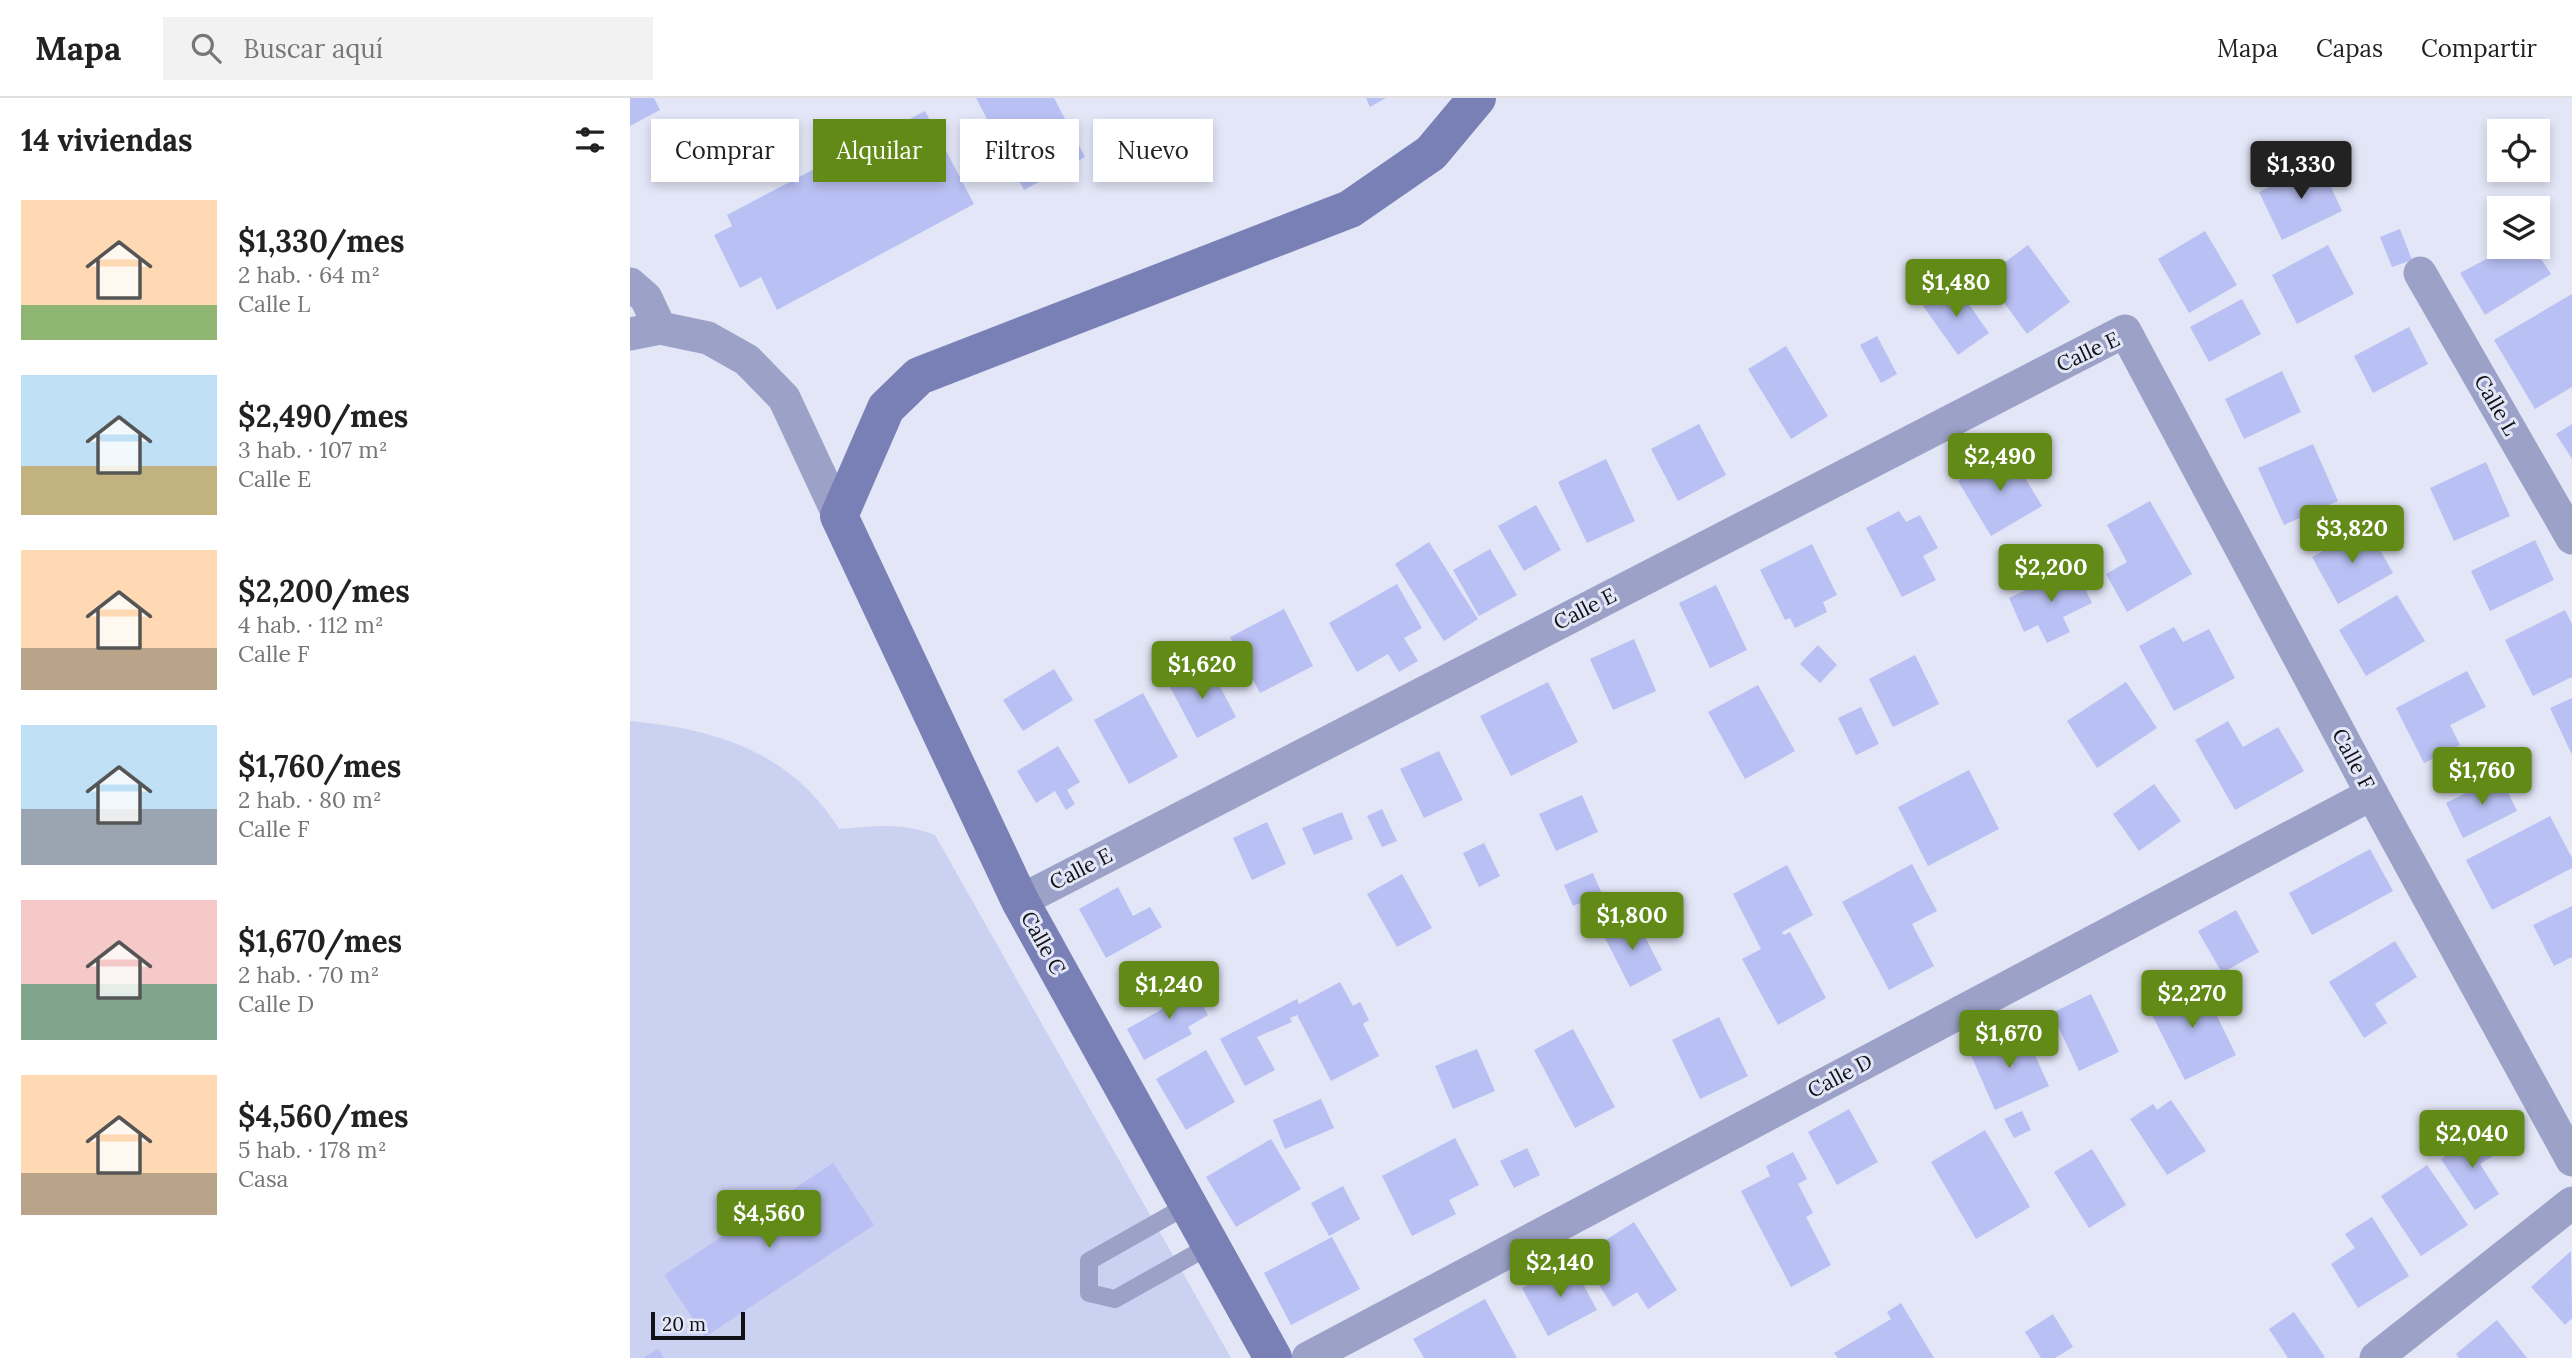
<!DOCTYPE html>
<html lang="es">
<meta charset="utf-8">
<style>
body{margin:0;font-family:Lora,serif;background:#f2f2f2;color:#222;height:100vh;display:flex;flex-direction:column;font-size:26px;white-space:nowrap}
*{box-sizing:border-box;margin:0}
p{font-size:23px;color:#767676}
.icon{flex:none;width:38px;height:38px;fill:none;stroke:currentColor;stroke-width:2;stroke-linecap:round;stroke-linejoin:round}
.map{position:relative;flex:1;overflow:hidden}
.panel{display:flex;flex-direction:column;background:#fff;width:630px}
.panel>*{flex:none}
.top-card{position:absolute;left:21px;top:21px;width:665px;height:63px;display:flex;gap:14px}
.controls{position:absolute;left:1857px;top:21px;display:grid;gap:14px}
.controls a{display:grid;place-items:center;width:63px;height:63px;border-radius:0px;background:#fff;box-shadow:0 4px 10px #0003;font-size:35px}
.scale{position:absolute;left:21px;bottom:18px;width:94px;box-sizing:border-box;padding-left:7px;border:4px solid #101116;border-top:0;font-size:19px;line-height:24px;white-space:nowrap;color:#101116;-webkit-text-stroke:5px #e3e6f7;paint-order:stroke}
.price{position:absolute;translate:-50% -60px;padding:0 16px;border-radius:7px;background:#628a17;color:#fff;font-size:23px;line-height:46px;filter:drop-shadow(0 2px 4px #0008)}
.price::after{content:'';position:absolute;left:50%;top:42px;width:21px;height:16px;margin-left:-10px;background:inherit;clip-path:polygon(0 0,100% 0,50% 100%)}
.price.on{background:#222;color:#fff}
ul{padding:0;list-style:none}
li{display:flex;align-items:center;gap:21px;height:175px;padding:0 21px}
li span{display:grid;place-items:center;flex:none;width:196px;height:140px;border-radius:0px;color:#555}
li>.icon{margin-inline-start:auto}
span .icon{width:84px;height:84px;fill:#fffc;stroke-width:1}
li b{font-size:30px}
h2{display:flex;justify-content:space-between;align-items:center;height:84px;padding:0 21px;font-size:30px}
.tag{padding:0 24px;border-radius:0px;background:#fff;box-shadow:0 4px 10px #0003;font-size:24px;line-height:63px}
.tag.on{background:#628a17;color:#fff}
header{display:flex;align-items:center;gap:42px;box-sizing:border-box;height:98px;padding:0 35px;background:#fff;border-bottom:2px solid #e0e0e0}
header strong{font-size:33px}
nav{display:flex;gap:38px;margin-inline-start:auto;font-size:24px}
.search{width:490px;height:63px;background:#f2f2f2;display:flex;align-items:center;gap:18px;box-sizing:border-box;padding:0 24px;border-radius:0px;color:#767676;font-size:26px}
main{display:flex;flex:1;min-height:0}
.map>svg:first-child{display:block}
</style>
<header>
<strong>Mapa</strong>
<div class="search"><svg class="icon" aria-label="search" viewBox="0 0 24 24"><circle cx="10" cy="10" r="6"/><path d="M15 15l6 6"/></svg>Buscar aquí</div>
<nav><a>Mapa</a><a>Capas</a><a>Compartir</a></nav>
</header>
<main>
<section class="panel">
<h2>14 viviendas<svg class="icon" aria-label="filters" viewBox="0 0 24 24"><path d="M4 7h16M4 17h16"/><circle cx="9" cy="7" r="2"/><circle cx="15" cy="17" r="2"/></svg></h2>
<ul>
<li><span style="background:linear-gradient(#ffd9b3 75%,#8fb573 0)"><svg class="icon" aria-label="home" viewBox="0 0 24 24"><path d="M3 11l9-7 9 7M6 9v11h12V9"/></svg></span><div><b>$1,330/mes</b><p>2 hab. · 64 m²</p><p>Calle L</p></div></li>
<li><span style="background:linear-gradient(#bfe0f5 65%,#c2b280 0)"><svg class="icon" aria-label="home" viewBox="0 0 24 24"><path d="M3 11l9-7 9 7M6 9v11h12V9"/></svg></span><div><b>$2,490/mes</b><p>3 hab. · 107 m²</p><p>Calle E</p></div></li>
<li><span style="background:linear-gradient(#ffd9b3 70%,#b9a48a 0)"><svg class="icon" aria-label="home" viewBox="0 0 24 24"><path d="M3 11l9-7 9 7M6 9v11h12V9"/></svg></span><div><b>$2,200/mes</b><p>4 hab. · 112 m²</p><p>Calle F</p></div></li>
<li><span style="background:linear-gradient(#bfe0f5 60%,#9aa5b1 0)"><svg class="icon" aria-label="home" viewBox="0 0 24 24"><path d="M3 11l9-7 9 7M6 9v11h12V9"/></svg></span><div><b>$1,760/mes</b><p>2 hab. · 80 m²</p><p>Calle F</p></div></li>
<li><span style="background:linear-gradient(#f6c9c9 60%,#7fa58c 0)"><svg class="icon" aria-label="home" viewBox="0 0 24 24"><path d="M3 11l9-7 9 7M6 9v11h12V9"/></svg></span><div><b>$1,670/mes</b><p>2 hab. · 70 m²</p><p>Calle D</p></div></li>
<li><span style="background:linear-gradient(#ffd9b3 70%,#b9a48a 0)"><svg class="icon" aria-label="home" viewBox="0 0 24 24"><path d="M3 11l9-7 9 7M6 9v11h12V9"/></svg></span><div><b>$4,560/mes</b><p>5 hab. · 178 m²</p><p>Casa</p></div></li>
</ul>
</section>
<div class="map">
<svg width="1942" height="1260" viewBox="0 0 1942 1260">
<rect width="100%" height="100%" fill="#e3e6f7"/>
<path fill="#cbd1f1" d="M0,623C86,631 161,654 209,731C244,728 272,724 305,737L601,1260H0Z"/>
<g fill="#b9c0f3">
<polygon points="0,0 24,0 30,12 0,28"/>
<polygon points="346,0 424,0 455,59 394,92"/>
<polygon points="736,0 756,0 740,9"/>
<polygon points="295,13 344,106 147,212 131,179 110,190 84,137 102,128 97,117"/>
<polygon points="1690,65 1712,113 1652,142 1629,94"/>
<polygon points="1770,131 1782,162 1762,169 1750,139"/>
<polygon points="1575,133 1607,187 1559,215 1528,161"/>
<polygon points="1398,147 1440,204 1397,236 1355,179"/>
<polygon points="1698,147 1724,196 1667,226 1642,177"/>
<polygon points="1879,149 1903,149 1921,176 1855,217 1830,175"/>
<polygon points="1324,185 1359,235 1328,257 1293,208"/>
<polygon points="1942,196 1942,289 1905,311 1864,242"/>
<polygon points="1612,201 1631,236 1579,264 1560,229"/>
<polygon points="1779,229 1798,266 1743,295 1724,258"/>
<polygon points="1247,238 1267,276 1251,285 1230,247"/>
<polygon points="1156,248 1198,318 1161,341 1118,271"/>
<polygon points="1652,273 1671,314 1614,341 1595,301"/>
<polygon points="1069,326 1096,377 1048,403 1021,351"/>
<polygon points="1942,326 1942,361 1926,336"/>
<polygon points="1683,346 1708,403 1654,427 1628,370"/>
<polygon points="1378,352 1412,408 1361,438 1328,383"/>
<polygon points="976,361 1005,423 957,445 928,384"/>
<polygon points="1856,364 1880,418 1824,443 1800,390"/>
<polygon points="1520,403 1562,476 1497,514 1476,476 1497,464 1477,427"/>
<polygon points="906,407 931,452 894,473 868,428"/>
<polygon points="1269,413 1276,424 1290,417 1308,450 1293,458 1306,482 1272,499 1236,430"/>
<polygon points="1737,429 1763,475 1708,506 1682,459"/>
<polygon points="1905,442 1924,482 1860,513 1841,473"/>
<polygon points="799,444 848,521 814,543 765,466"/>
<polygon points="1182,446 1207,497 1193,504 1197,514 1165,530 1160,520 1155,522 1130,472"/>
<polygon points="860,451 887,497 849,518 823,472"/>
<polygon points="1445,469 1462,505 1433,519 1440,534 1417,545 1408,527 1394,534 1379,500"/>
<polygon points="767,486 792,530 774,540 788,563 769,574 758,556 727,574 699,525"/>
<polygon points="1086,487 1117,552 1080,570 1049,505"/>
<polygon points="1767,497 1795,543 1736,578 1709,532"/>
<polygon points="654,511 683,568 630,595 600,539"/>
<polygon points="1935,512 1942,526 1942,579 1903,598 1875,542"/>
<polygon points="1544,529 1553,544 1579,531 1605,580 1544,613 1509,548"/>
<polygon points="1004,541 1026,593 983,612 960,561"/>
<polygon points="1188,547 1207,567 1190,585 1170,566"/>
<polygon points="1285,557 1309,606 1263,629 1239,581"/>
<polygon points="578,566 606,619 567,640 539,587"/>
<polygon points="424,571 443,602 393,633 373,602"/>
<polygon points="1837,573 1856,609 1820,627 1830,647 1794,665 1766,610"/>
<polygon points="918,584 948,644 881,678 850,618"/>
<polygon points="1496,584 1527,630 1467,670 1437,623"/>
<polygon points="1128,587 1165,653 1115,681 1078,614"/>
<polygon points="513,595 548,659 499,686 464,622"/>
<polygon points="1942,600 1942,657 1920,610"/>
<polygon points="1231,609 1249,646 1226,657 1208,620"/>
<polygon points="1598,623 1613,649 1648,629 1674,673 1605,712 1565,642"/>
<polygon points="428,648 450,684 437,692 445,706 436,712 425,693 406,705 387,673"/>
<polygon points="809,653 833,702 794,720 770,671"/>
<polygon points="1339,672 1369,731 1298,768 1268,709"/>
<polygon points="1870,678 1887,713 1833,740 1816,705"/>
<polygon points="1524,686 1551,723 1509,753 1483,716"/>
<polygon points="952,697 968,734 926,753 909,716"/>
<polygon points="752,711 767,743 752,749 737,718"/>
<polygon points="712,714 723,741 684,757 672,730"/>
<polygon points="1920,718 1942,760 1942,770 1862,812 1836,762"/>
<polygon points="637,724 656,766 622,782 603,740"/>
<polygon points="854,745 870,778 849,789 833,755"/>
<polygon points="1740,751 1763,793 1682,837 1659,795"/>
<polygon points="1282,766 1307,813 1282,826 1304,868 1259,892 1212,804"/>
<polygon points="1157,767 1183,817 1152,834 1154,837 1160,834 1196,900 1148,927 1112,861 1131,851 1103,796"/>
<polygon points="963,775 972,796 943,808 934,787"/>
<polygon points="772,776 802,830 767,849 737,796"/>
<polygon points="488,789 503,818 520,809 532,829 476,860 449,811"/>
<polygon points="1942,808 1942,859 1924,868 1903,827"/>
<polygon points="1606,812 1629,854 1592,875 1568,833"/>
<polygon points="1005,819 1032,872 1000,889 973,836"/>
<polygon points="1765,843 1787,879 1745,906 1757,925 1734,940 1699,884"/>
<polygon points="557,880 578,917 558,929 562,936 514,962 497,931 538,908 531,895"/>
<polygon points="1569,881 1606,957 1555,982 1517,907"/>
<polygon points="710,884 723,908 730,904 739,922 733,926 749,958 701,983 667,917 660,920 662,924 627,939 645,972 615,988 590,941 667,901 669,906"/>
<polygon points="1461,896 1489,954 1449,973 1422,915"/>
<polygon points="1089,919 1118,978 1070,1001 1042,942"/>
<polygon points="943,931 985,1009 945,1030 904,952"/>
<polygon points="1393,931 1419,988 1365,1012 1340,955"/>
<polygon points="847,951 865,993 823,1011 805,968"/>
<polygon points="576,952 605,1004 556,1032 526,981"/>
<polygon points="691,1001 704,1030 655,1051 643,1022"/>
<polygon points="1541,1002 1576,1053 1537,1077 1500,1021 1523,1006 1527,1012"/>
<polygon points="1219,1011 1248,1064 1207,1087 1178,1034"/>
<polygon points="1392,1013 1401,1032 1384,1040 1374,1021"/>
<polygon points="1355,1032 1400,1109 1346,1141 1301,1064"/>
<polygon points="1851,1034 1866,1056 1850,1066 1869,1096 1845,1112 1811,1061"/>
<polygon points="825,1040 849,1087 819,1102 826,1116 782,1138 752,1078"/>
<polygon points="641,1041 671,1091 606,1129 576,1079"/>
<polygon points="897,1050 910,1077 884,1090 870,1063"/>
<polygon points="1462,1051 1496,1107 1459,1130 1424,1074"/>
<polygon points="1163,1054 1177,1081 1168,1086 1183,1115 1176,1119 1201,1167 1161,1189 1111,1093 1140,1078 1136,1068"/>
<polygon points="203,1065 244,1127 75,1239 34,1177"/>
<polygon points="1797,1067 1838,1127 1791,1158 1751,1098"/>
<polygon points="713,1088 730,1121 699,1138 681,1105"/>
<polygon points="1742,1119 1779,1178 1728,1210 1701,1166 1725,1150 1715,1136"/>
<polygon points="1004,1124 1047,1192 1018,1211 1007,1194 983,1209 951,1158"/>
<polygon points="702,1139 730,1191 661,1227 634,1175"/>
<polygon points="1941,1153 1942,1220 1935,1227 1901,1189"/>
<polygon points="941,1164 967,1212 918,1238 892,1190"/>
<polygon points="855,1201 887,1260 794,1260 783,1241"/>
<polygon points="1271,1205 1304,1260 1208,1260 1204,1255 1261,1221 1257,1214"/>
<polygon points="1664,1214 1695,1259 1693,1260 1658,1260 1639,1231"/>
<polygon points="1423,1216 1443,1249 1425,1260 1411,1260 1395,1234"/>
<polygon points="1867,1222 1897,1260 1829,1260 1826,1256"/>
<polygon points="28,1251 34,1260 13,1260"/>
</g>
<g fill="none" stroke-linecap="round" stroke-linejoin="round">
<polyline stroke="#9ca2c7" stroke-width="18" points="558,1107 459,1163 459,1195 485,1201 581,1147"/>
<g stroke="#9ca2c7" stroke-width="33">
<polyline points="1790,175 1942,440"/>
<polyline points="0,186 16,200 30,230"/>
<polyline points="0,236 30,230 78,240 117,262 154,300 209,418"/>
<polyline points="390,803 1495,233 1742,696 1942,1062"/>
<polyline points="678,1260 1742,696"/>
<polyline points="1746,1260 1942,1105"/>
</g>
<polyline stroke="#7980b6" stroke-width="38" points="643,1260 390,803 209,418 256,310 289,278 720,111 801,55 847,0"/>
</g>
<g text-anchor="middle" stroke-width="6" stroke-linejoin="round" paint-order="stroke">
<g font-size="21" fill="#101116" stroke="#e3e6f7">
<text transform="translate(1458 254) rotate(-25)" y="7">Calle E</text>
<text transform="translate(1866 307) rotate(60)" y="7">Calle L</text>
<text transform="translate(955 511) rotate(-27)" y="7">Calle E</text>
<text transform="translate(1723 661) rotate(62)" y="7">Calle F</text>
<text transform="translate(451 771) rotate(-27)" y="7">Calle E</text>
<text transform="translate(413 845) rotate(61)" y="7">Calle C</text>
<text transform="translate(1210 978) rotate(-28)" y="7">Calle D</text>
</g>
</g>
</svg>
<div class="controls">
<a><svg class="icon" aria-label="locate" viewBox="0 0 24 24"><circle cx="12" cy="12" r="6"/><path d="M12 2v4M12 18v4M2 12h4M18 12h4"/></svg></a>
<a><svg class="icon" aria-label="layers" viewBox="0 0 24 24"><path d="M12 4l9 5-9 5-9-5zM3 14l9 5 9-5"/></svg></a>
</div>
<div class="scale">20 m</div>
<b class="price on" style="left:1671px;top:103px">$1,330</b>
<b class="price" style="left:1326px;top:221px">$1,480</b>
<b class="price" style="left:1370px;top:395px">$2,490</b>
<b class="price" style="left:1722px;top:467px">$3,820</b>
<b class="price" style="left:1421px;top:506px">$2,200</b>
<b class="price" style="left:572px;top:603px">$1,620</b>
<b class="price" style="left:1852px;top:709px">$1,760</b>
<b class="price" style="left:1002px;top:854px">$1,800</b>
<b class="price" style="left:539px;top:923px">$1,240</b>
<b class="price" style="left:1562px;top:932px">$2,270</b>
<b class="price" style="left:1379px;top:972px">$1,670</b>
<b class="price" style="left:1842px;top:1072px">$2,040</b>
<b class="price" style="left:139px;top:1152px">$4,560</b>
<b class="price" style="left:930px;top:1201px">$2,140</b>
<div class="top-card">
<a class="tag">Comprar</a>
<a class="tag on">Alquilar</a>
<a class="tag">Filtros</a>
<a class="tag">Nuevo</a>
</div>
</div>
</main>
